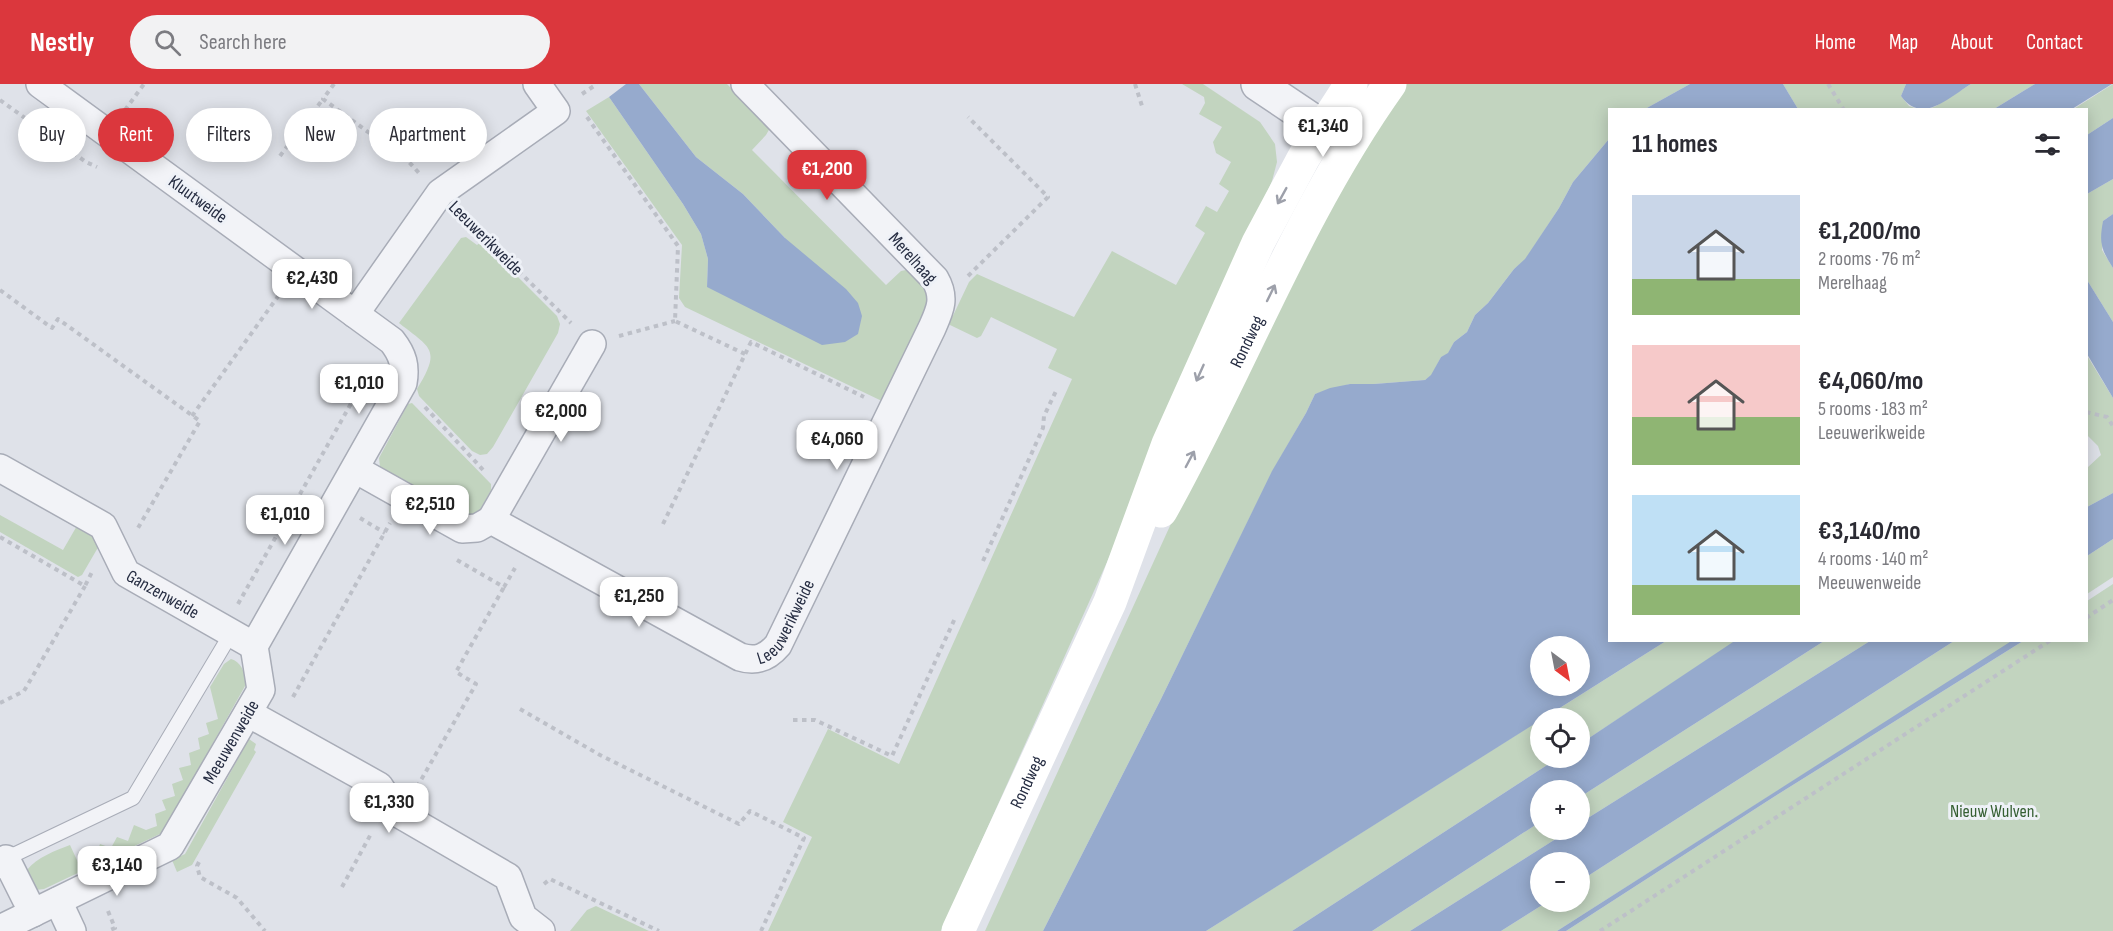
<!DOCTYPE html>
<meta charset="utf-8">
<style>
body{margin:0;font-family:"Sofia Sans Condensed",sans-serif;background:#f2f2f3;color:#2b2b33;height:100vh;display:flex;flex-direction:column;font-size:22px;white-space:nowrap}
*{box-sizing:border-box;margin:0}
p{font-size:20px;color:#7c7c81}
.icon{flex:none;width:33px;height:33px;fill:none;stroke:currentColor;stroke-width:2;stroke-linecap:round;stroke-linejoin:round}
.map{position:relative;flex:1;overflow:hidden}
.sheet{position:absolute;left:1608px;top:24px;width:480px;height:534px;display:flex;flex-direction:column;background:#fff;border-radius:0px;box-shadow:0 3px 15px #0003}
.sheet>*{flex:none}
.hud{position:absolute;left:18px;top:24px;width:570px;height:54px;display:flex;gap:12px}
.needle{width:39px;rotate:148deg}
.fabs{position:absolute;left:1530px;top:552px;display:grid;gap:12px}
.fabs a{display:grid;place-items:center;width:60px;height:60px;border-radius:50%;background:#fff;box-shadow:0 3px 15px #0003;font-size:30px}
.price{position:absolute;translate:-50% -51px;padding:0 14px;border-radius:12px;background:#fff;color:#222;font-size:20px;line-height:39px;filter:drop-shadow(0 2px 3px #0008)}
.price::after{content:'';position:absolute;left:50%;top:36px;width:18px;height:14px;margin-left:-9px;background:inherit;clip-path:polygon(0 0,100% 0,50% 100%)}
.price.current{background:#db373d;color:#fff}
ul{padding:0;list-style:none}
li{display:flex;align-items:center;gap:18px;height:150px;padding:0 24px}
li span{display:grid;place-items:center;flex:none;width:168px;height:120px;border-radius:0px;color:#555}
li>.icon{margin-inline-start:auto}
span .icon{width:72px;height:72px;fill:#fffc;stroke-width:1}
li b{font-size:26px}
h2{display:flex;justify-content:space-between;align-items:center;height:72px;padding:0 24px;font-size:26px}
.tag{padding:0 21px;border-radius:27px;background:#fff;box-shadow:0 3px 15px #0003;font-size:21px;line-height:54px}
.tag.current{background:#db373d;color:#fff}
header{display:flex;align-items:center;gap:36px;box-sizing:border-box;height:84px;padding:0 30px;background:#db373d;color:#fff}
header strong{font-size:28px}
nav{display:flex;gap:33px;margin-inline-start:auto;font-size:21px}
.search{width:420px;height:54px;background:#f2f2f3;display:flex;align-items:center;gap:15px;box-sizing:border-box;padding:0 21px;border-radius:33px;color:#7c7c81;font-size:22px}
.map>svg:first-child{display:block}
</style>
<header>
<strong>Nestly</strong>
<div class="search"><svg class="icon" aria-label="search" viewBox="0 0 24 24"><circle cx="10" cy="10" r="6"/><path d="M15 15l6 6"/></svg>Search here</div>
<nav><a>Home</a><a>Map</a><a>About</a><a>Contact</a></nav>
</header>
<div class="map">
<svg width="2113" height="847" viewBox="0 0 2113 847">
<rect width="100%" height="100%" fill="#dfe2e9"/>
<g fill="#c2d4bf">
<polygon points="639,0 727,0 770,44 766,51 752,66 886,201 901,187 906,186 926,206 929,219 884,318 685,223 679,214 682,161 586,27 609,13 683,120 701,150 708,175 707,203 785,154 743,110 696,73"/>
<polygon points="1182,0 1203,0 1260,38 1275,60 1277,78 1272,97 1175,327 941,847 768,847 812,753 783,738 828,645 899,680 1072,295 1048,284 1057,265 991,233 981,252 977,254 950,241 950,238 969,198 977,190 1074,233 1112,167 1176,201 1205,149 1195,142 1206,122 1217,128 1229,107 1219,100 1231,78 1216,69 1213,58 1222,43 1199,30 1205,19 1204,13"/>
<polygon points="1403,0 1690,0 1645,25 1610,26 1609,55 1573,98 1559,124 1525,176 1514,185 1488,219 1475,231 1467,248 1454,258 1448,270 1441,273 1432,291 1425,296 1374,300 1350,300 1315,310 1306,329 1272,388 1161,615 1043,847 985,847 1201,374 1328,114"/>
<polygon points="1783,0 1906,0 1901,12 1909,22 1918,25 1798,25"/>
<polygon points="1971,0 2035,0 1994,25 1926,26 1936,22"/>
<polygon points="2113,0 2113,34 2087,51 2086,26 2072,26"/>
<polygon points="2113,95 2113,130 2103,137 2102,166 2113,184 2113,238 2087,196 2087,110"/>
<path d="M466,153L477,161L482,157L557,232L560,240L558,249L493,363L487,370L480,371L472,367L419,312L417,305C441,265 432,265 399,239L461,154Z"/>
<polygon points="2086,270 2113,314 2113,409 2087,423 2087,384 2101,371 2098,362 2087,351"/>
<polygon points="412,319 491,400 491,406 476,433 469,435 384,388 380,383 379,374 408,320"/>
<polygon points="0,431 63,466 78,440 98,454 100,460 82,491 78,493 0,448"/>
<polygon points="2113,455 2113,493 2087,510 2087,472"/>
<polygon points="2113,500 2113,847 1566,847 1769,716 2023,557 2086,556 2087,517"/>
<polygon points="1666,557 1736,557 1580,660 1580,634 1544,634"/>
<polygon points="1824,557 1870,557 1580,739 1580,713"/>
<polygon points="1954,557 2013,557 1557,847 1501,847 1547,818 1580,818 1580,797"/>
<path d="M231,575C242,578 247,592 245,602L166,743L160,750L92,782L88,775L96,771L100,760L111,764L117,753L128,757L134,741L146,746L157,742L155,730L166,726L162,716L175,712L172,700L183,696L179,684L191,681L189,669L200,665L198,654L209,650L206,639L218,635L210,603L224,580Z"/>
<polygon points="1540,636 1540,674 1558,674 1292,847 1206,847"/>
<polygon points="249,655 256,660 254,666 256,668 192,781 177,788 172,776 185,770"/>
<polygon points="1540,738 1540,746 1570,746 1410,847 1372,847"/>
<path d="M70,761L82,787L44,805L36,806L27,795V786C37,773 55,767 70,761Z"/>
<polygon points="596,822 649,847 570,847 587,826"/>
</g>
<g fill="#96aacd" fill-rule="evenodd">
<polygon points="626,0 639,0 696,73 743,110 785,154 846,205 858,219 862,232 858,250 845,258 822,261 707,203 708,175 701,150 683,120 609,13"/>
<polygon points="1690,0 1783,0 1798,25 1645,25"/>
<path d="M1906,0H1971C1948,14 1922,41 1901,12Z"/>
<polygon points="2035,0 2112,0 2072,25 1994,25"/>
<polygon points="2113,34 2113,95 2087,110 2087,51"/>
<path d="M1609,55L1610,556L1666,557L1206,847H1043L1161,615L1272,387L1306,329L1315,310L1330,304L1350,300H1374L1425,296L1431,291L1441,273L1448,269L1454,258L1467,248L1475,231L1488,219L1514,185L1525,175L1559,124L1573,98ZM1540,562H1580V602H1540Z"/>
<path d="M2113,130V184C2101,165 2099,159 2103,137Z"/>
<polygon points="2087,196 2113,238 2113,314 2087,270"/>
<polygon points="2113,409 2113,455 2087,472 2087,423"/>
<polygon points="1736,556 1824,557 1580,713 1580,706 1540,706 1540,738 1372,847 1292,847 1558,674 1580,674 1580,660"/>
<polygon points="2013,556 2023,557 1769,716 1566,847 1557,847"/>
<polygon points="1870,557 1954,557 1580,797 1580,778 1540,778 1540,818 1547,818 1501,847 1410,847 1570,746 1580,746 1580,739"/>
</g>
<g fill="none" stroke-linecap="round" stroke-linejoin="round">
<g stroke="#a8acb7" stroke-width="16">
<polyline id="service" points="3,776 133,714 232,548"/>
</g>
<g stroke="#a8acb7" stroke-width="30">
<g id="minor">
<polyline points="355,230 440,109 556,27 537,0"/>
<path id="s1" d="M0,384L103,442L126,489L254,562"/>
<path id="s2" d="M355,385L462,445L477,444L491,436L740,573C756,578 767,574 778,561L932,244C940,226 946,214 935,195L745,0"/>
<polyline points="491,436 592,260"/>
<polyline points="248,629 379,702 396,728 508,793 523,833 541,847"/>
<polyline points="6,775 33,829"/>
<polyline points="58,817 72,847"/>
<path id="s3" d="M0,845L170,762L261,606L254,562L403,299C406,282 403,271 392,257L40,0"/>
</g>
</g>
<g stroke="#a8acb7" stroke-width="36">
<polyline id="tertiary" points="1258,0 1346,59"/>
</g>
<g stroke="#bdc0c8" stroke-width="4" stroke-dasharray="4.5 4.5" stroke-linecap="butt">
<polyline points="334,0 323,15 409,78 419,89"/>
<polyline points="1135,0 1142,22"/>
<polyline points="1828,0 1844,26"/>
<polyline points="582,10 597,0"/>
<polyline points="0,16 86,78 97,83"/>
<polyline points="125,26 144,0"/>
<polyline points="587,33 678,162 675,237 745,270"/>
<polyline points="280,72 323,15"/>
<polyline points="461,130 571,239"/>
<polyline points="968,192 1048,113 968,33"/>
<polyline points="0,206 52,244 58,235 200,337 138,444"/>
<polyline points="619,252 675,237"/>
<polyline points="425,323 485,388"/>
<polyline points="2086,328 2107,333 2113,342"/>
<polyline points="192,332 279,211"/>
<polyline points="360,434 385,449"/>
<polyline points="663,440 751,258 864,313"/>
<polyline points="0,453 85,502 92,488"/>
<polyline points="457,476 504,503 515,484"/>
<polyline points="983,477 1043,344 1044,332 1057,305"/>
<polyline points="238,520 366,293 372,294"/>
<polyline points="2086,534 2113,516"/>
<polyline points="293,613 390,439"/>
<polyline points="0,619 24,607 85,502"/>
<polyline points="520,625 600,671 739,740 750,727 804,754 761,847"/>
<polyline points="793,636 815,636 892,672 956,532"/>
<polyline points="417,703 476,600 456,588 504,503"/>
<polyline points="199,778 197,782 200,793 237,814 265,847"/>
<polyline points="544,800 550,795 659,847"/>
<polyline points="342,803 372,748"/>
<polyline points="108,827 115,844 108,847"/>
<polyline points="1600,847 2051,556"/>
</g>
<use href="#service" stroke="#f2f3f7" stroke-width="14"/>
<use href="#minor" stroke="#f2f3f7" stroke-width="27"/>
<use href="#tertiary" stroke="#f2f3f7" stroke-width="33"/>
<g stroke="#fff" stroke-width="33">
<path id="s4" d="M1161,427C1240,286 1296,132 1390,0"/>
<path id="s5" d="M958,847L1110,518L1168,360L1258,159L1304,73L1351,0"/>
</g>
</g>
<defs><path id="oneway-shaft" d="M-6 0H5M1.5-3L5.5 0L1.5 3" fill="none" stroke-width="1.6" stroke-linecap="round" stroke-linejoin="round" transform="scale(1.5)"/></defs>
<g stroke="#9da0aa">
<use href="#oneway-shaft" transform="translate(1282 112) rotate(119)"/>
<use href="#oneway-shaft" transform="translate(1271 209) rotate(-64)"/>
<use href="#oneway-shaft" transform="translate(1200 289) rotate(114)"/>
<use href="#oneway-shaft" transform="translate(1190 375) rotate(-62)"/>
</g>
<g text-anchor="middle" stroke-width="6" stroke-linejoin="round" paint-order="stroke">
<g font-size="18" fill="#262d42" stroke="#eef1f7">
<text transform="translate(198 115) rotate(36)" y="6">Kluutweide</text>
<text transform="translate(486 154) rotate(45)" y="6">Leeuwerikweide</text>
<text transform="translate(913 174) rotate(48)" y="6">Merelhaag</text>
<text dy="6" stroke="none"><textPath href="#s4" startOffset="190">Rondweg</textPath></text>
<text dy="6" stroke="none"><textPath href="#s1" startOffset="213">Ganzenweide</textPath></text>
<text dy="6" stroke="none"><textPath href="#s2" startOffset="504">Leeuwerikweide</textPath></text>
<text dy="6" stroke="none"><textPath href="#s3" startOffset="310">Meeuwenweide</textPath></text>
<text dy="6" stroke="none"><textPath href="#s5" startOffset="164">Rondweg</textPath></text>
</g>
<g font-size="18" fill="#355f32" stroke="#eef1f7">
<text x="1994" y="733">Nieuw Wulven.</text>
</g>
</g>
</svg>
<div class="fabs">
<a><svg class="needle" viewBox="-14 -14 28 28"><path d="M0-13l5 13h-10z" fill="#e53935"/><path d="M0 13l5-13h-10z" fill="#7c7c81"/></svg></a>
<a><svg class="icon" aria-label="locate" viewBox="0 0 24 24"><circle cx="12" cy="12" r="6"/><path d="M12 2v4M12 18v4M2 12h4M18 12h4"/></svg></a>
<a>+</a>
<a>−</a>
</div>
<b class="price" style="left:1323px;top:74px">€1,340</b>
<b class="price current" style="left:827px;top:117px">€1,200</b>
<b class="price" style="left:312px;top:226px">€2,430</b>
<b class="price" style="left:359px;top:331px">€1,010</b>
<b class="price" style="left:561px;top:359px">€2,000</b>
<b class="price" style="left:837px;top:387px">€4,060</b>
<b class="price" style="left:430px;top:452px">€2,510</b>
<b class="price" style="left:285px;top:462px">€1,010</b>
<b class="price" style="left:639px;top:544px">€1,250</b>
<b class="price" style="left:389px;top:750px">€1,330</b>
<b class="price" style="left:117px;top:813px">€3,140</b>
<div class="hud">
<a class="tag">Buy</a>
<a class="tag current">Rent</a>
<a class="tag">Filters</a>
<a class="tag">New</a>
<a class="tag">Apartment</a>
</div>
<section class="sheet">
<h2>11 homes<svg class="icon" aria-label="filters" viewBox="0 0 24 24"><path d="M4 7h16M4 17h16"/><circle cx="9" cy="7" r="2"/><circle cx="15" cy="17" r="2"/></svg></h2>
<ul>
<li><span style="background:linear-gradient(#c9d6e8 70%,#8fb573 0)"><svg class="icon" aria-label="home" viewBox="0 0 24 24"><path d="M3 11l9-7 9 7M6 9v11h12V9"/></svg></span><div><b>€1,200/mo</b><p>2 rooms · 76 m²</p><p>Merelhaag</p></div></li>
<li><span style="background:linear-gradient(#f6c9c9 60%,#8fb573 0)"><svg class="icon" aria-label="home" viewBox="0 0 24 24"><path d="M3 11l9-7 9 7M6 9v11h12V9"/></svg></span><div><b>€4,060/mo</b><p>5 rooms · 183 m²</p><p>Leeuwerikweide</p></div></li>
<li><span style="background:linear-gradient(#bfe0f5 75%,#8fb573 0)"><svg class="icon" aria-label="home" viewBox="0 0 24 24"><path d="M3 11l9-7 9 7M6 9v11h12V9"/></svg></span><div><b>€3,140/mo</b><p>4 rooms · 140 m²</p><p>Meeuwenweide</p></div></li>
</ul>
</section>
</div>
